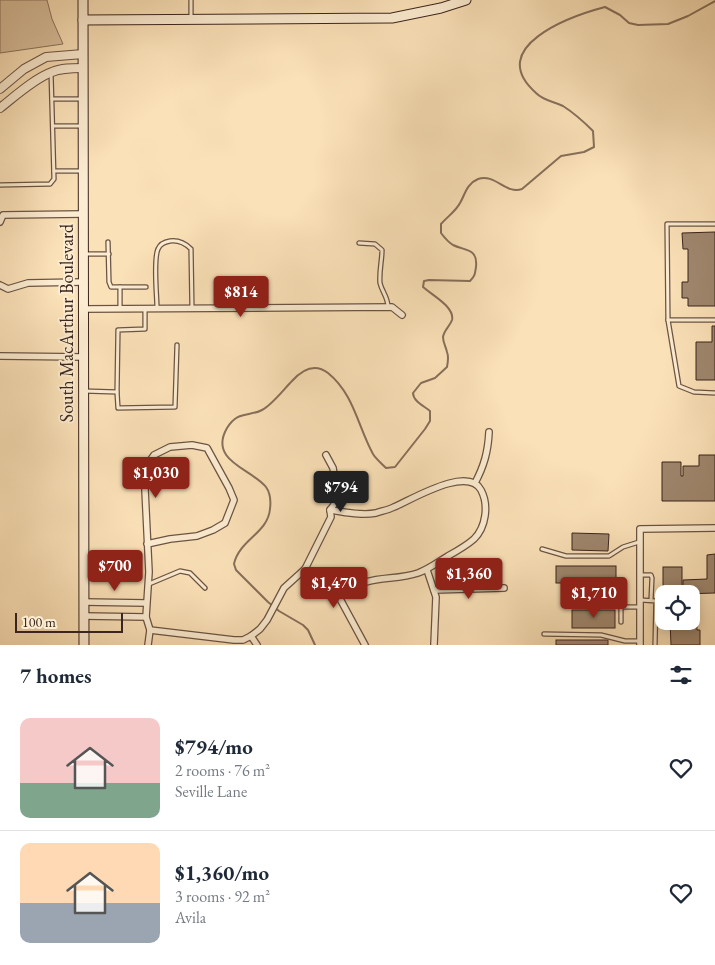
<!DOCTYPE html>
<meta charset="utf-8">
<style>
body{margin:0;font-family:"EB Garamond",serif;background:#f6f6f7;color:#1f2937;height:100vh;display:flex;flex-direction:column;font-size:19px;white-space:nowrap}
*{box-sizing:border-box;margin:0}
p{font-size:16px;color:#747a83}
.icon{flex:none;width:28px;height:28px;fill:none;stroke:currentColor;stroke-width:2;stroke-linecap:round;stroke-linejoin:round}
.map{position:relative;height:645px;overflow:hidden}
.side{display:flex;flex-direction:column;background:#fff;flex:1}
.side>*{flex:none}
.tools{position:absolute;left:655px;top:585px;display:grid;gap:10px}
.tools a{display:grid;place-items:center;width:45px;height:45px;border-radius:10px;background:#fff;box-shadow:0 2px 12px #0003;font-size:25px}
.scale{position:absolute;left:15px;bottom:12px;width:108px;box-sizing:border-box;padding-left:5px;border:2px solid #3b251d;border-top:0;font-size:14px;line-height:18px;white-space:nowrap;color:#3b251d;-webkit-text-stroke:4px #fcecd1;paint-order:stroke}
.price{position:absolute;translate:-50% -42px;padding:0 11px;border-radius:5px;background:#8f2418;color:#fff;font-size:16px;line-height:32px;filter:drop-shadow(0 1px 2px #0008)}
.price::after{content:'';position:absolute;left:50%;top:30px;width:15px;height:11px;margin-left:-8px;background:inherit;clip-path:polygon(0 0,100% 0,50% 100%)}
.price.active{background:#222;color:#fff}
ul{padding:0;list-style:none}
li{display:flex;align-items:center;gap:15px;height:125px;padding:0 20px}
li+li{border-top:1px solid #e0e1e3}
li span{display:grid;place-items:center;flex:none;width:140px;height:100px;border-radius:10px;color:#555}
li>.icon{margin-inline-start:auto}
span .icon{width:60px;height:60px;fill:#fffc;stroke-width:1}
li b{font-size:21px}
h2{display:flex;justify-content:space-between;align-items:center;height:60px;padding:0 20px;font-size:21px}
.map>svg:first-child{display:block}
</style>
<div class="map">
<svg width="715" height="645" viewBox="0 0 715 645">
<rect width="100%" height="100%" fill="#fbe1b8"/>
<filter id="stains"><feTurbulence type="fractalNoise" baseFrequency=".004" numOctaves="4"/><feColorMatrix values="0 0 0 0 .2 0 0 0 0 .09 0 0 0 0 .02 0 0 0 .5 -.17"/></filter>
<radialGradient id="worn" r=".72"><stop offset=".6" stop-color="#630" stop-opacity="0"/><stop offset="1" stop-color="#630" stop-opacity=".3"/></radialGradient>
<polygon fill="#dac19e" stroke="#8a735e" points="0,0 47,0 52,19 63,44 0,53"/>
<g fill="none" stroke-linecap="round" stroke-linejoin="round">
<path stroke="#876f5a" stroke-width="2" d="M315,645L308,630L303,625L279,611L268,602L236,570L234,564C239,540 268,533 270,509C271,501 271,494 266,487C252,469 208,461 227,428C238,410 249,417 262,410C272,405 284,389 292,381C302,370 315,363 328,373C354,394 358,427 373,454C376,459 382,464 386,468L395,467L425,429L430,421V411C424,406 413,401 413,393L421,383L435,378L447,367C448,362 449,357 447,352C446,347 443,343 443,337C444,330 450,326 452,320C455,307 432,295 423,287L424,281L429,280L470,281C475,276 475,274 476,267C478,248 465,251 453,245C448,242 444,237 441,233V224C447,217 456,211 460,203C465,195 466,184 478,179C495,173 506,195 522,189L561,156L584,152L594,147L593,131C584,122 574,113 563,106C553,101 544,101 536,93C484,47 571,16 605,7L620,15L629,23L638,25L668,24L688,16L715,1"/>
</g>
<g fill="#9f876e" stroke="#3b251d">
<polygon points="715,232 715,306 688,306 688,298 682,298 682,282 688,282 688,249 683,249 682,233"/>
<polygon points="712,326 715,326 715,380 696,380 696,342 712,342"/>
<polygon points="699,455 715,455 715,501 662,501 662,462 681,462 681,476 683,476 683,466 699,466"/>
<polygon points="572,533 609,534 608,551 572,550"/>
<polygon points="715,554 715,593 683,594 683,580 707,579 707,555"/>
<rect x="556" y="566" width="60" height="17"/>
<rect x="663" y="567" width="19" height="26"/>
<polygon points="691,602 697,602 697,630 700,630 700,645 671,645 670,621 691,621"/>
<rect x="572" y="610" width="43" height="18"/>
<rect x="556" y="640" width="52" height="5"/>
</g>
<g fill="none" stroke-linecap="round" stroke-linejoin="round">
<g stroke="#6b5444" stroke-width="5.5">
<g id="service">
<polyline points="191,0 191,19"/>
<polyline points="52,99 81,99"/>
<polyline points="53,126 82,126"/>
<polyline points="54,171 83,171"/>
<polyline points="0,185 50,184 54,179 51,72"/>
<polyline points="715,224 667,224 668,320 679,386 694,392 715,393"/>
<polyline points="108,242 109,282 111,287 146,287"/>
<path d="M359,243L375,244L382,250C382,261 379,271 380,283C382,292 388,297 388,307"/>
<polyline points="84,254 109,254"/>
<path d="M157,308C157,295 153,260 158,249C160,244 164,242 170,241C178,240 185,243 191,249L192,308"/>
<polyline points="120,309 120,287"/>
<polyline points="668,320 715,320"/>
<polyline points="84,391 117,392 118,408 175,407 177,345"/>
<polyline points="117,392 118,330 145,329 145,309"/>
<polyline points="542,549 566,556 609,556 623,547 639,542"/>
<polyline points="640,575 651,575 652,578 651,600"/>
<polyline points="149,584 180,571 190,573 205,588"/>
<polyline points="641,600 656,601 655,645"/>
<polyline points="621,622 621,607 639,607"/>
<polyline points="544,634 601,635 625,641 639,641"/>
</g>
</g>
<g stroke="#6b5444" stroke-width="8">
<g id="minor">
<polyline points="0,222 3,215 83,214"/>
<polyline points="0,285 8,289 28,283 83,282"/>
<polyline points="83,309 392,307 402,315"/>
<polyline points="0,356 83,357"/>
<path d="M475,483C484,466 488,452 489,432"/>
<path d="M330,510C345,512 361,516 376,513C382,511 388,510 394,507C411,500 468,465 481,490C489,505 486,527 474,539C466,546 457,551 448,556C438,562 429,569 418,573C400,579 383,577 366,582C356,584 347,591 339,597"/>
<polyline points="147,544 170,539 197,536 213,530 225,523 234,500 229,488 207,448 192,445 170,447 154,455 144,469 149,572 146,617 150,630 148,645"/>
<polyline points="305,569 331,586 339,597 365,645"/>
<polyline points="427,570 436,597 434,645"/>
<polyline points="434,590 504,588"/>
<polyline points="84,602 146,603"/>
<polyline points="84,616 146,617"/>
<polyline points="150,630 234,640 243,640 251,636 257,645"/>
<polyline points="251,636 260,629 267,620 284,588 305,569 331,517 330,510 338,499 333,468 326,455"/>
<polyline points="640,645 640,529 715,528"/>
</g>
</g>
<g stroke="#6b5444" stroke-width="10">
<g id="tertiary">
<polyline points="0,89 24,69 46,57 83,54"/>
<path d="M0,108C14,97 35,78 52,72C61,68 72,68 83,68"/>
</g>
</g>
<g stroke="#3b251d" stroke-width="11">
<g id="secondary">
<polyline points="83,0 84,645"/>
<polyline points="83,20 392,18 441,8 466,0"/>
</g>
</g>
<use href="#service" stroke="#fcecd1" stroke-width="3"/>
<use href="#minor" stroke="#fcecd1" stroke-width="5.5"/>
<use href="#tertiary" stroke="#fcecd1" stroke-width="8"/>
<use href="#secondary" stroke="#fcecd1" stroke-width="9"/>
</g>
<g text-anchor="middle" stroke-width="4" stroke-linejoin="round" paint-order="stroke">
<g font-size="18" fill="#3b251d" stroke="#fcecd1">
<text transform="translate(67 323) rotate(-90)" y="6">South MacArthur Boulevard</text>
</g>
</g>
<rect width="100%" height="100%" filter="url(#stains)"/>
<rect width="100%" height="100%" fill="url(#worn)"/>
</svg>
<div class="tools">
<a><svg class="icon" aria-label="locate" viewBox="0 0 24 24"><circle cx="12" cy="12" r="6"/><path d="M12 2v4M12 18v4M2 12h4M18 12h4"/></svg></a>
</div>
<div class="scale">100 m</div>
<b class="price" style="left:241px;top:318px">$814</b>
<b class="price" style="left:156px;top:499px">$1,030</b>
<b class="price active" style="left:341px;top:513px">$794</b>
<b class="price" style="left:115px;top:592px">$700</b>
<b class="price" style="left:469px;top:600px">$1,360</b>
<b class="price" style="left:334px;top:609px">$1,470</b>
<b class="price" style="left:594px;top:619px">$1,710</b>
</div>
<section class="side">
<h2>7 homes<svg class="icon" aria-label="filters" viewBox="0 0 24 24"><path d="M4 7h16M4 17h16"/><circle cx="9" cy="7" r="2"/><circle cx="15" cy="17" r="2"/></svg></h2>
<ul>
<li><span style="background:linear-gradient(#f6c9c9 65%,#7fa58c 0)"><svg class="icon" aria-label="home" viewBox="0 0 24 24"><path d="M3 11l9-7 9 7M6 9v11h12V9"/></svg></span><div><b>$794/mo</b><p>2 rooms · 76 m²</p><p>Seville Lane</p></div><svg class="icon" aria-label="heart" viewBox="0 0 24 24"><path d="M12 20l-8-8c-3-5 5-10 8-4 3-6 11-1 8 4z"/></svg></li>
<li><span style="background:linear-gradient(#ffd9b3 60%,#9aa5b1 0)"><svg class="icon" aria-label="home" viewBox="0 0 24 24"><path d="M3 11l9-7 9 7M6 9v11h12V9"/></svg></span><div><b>$1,360/mo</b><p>3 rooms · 92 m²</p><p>Avila</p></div><svg class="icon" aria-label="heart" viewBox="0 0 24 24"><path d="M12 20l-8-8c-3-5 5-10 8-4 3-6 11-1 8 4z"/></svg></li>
</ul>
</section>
